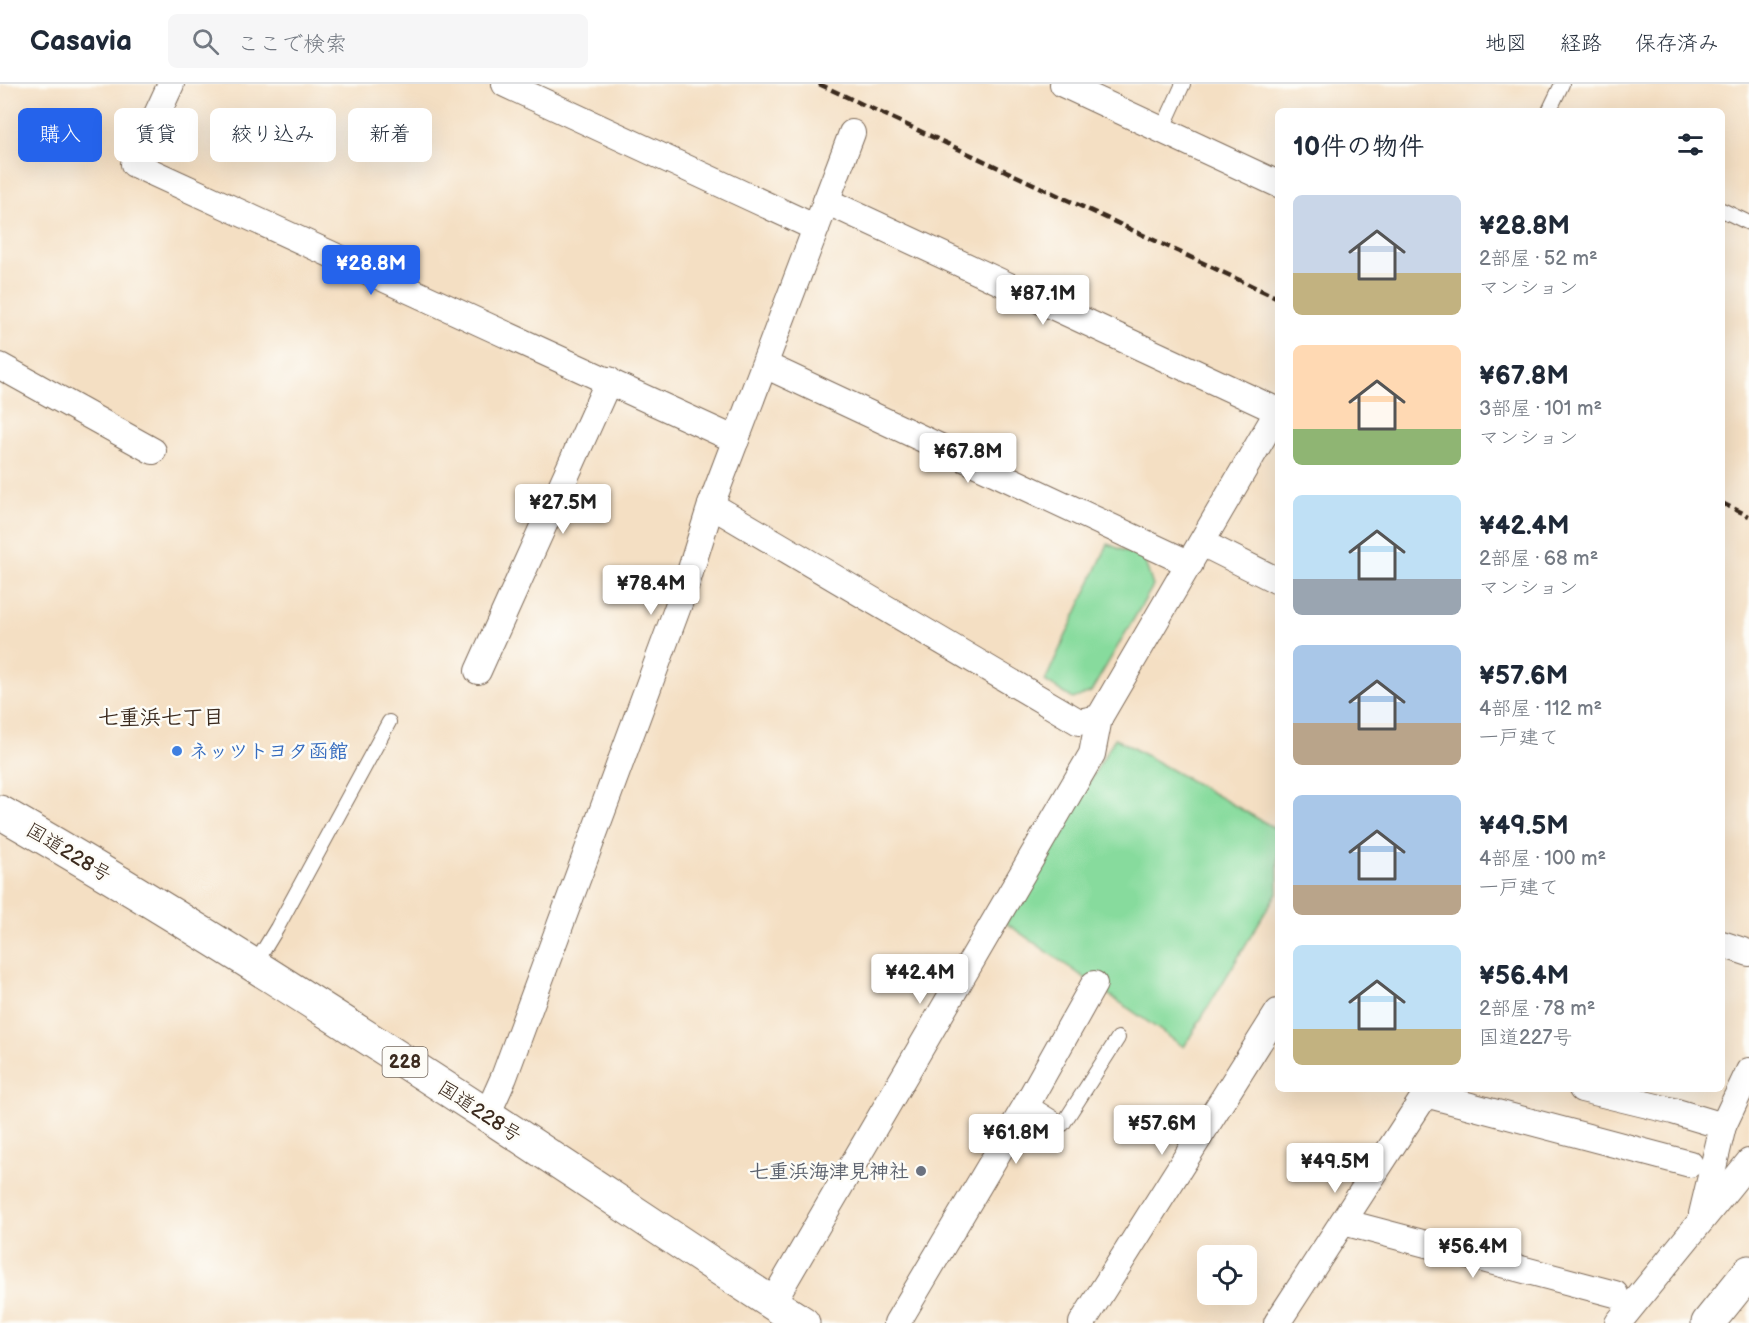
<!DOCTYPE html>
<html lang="ja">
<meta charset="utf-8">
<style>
body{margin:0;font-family:"Balsamiq Sans","Klee One",sans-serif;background:#f6f6f7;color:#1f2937;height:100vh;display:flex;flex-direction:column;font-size:22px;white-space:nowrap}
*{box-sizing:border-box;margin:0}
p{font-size:20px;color:#747a83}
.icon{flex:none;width:33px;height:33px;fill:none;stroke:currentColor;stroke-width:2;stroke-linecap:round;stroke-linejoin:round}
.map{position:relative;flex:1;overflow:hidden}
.panel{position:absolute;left:1275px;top:24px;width:450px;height:984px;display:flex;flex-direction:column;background:#fff;border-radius:9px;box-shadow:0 6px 24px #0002}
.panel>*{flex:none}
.banner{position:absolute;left:18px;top:24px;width:570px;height:54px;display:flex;gap:12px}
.controls{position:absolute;left:1197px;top:1161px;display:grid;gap:12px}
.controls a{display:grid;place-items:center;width:60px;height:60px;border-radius:9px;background:#fff;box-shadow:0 6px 24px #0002;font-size:30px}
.price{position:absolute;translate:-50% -51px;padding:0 14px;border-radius:6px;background:#fff;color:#222;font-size:20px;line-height:39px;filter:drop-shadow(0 2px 3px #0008)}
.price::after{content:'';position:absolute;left:50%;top:36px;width:18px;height:14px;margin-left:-9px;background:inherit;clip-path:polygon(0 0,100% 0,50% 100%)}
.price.active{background:#2563eb;color:#fff}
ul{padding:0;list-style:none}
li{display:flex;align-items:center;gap:18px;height:150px;padding:0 18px}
li span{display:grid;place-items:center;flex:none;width:168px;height:120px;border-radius:9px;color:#555}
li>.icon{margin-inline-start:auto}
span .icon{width:72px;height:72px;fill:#fffc;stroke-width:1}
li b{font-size:26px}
h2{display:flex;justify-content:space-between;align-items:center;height:72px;padding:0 18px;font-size:26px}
.pill{padding:0 21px;border-radius:9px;background:#fff;box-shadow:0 6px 24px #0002;font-size:21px;line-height:54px}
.pill.active{background:#2563eb;color:#fff}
header{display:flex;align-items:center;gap:36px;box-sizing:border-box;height:84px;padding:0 30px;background:#fff;border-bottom:2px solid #e0e1e3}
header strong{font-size:28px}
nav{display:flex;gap:33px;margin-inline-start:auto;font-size:21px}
.search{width:420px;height:54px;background:#f6f6f7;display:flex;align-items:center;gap:15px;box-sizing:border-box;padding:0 21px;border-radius:9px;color:#747a83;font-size:22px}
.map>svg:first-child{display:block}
</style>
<header>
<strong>Casavia</strong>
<div class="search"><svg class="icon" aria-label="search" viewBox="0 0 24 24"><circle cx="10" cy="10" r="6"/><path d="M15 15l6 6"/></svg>ここで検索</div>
<nav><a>地図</a><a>経路</a><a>保存済み</a></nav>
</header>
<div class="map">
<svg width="1749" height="1239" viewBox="0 0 1749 1239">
<rect width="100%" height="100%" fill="#fdfcf7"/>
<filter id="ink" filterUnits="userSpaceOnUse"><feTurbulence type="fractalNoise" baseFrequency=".0167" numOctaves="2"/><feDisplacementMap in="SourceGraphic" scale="12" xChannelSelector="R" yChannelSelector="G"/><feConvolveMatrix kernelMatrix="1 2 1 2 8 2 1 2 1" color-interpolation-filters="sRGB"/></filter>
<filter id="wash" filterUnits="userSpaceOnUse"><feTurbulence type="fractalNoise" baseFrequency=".008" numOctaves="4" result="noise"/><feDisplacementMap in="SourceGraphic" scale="24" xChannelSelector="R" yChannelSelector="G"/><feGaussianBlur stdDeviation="1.35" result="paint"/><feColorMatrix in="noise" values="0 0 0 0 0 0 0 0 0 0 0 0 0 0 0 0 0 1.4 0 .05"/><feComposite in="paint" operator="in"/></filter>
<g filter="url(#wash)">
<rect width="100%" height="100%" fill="#f4dfc3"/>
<g fill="#87db9d" stroke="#61825e" stroke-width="1.5">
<polygon points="1108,460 1144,475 1153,502 1091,608 1073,615 1045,597"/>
<polygon points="1115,654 1278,746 1278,807 1184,963 1006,839"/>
</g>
</g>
<g filter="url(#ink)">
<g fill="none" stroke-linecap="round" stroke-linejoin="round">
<g stroke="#7c6958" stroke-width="16">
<g id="service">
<polyline points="1549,27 1562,0"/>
<polyline points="1162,46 1183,0"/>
<polyline points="1722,126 1749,139"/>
<polyline points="254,882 277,844 389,638"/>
<polyline points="1028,1018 1063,1040 1118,954"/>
</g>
</g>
<g stroke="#7c6958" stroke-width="28">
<g id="minor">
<polyline points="171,0 134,80 736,356"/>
<polyline points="505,0 816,144"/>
<polyline points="1063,0 1278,100"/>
<polyline points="826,117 1278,327"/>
<polyline points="765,281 1190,480"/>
<polyline points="0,282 153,367"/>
<polyline points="711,421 1079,638 1099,634 1278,327"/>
<polyline points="1202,459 1278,497"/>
<polyline points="478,587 609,296"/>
<polyline points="1722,860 1749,869"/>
<polyline points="1582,1005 1673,1027 1723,1042"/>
<polyline points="1425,1010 1690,1080"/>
<polyline points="487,1031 504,993 687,498 711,421 852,49"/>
<polyline points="1702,1130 1723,1042 1749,987"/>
<polyline points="1343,1138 1615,1210"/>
<polyline points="772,1219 1092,670 1099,634"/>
<polyline points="897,1239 1028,1018 1094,900"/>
<polyline points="1082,1239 1278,928"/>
<polyline points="1277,1239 1429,1005"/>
<polyline points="1618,1239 1749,1078"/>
</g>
</g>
<g stroke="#7c6958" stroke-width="35">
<g id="trunk">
<path d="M0,728C166,823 327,927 487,1031C593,1100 697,1171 803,1239"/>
<polyline points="1708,1239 1749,1188"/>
</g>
</g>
<use href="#service" stroke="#fff" stroke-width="14"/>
<use href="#minor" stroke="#fff" stroke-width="26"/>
<use href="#trunk" stroke="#fff" stroke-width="33"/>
<g stroke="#3b2a1e" stroke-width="4.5" stroke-dasharray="9 4.5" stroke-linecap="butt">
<polyline points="819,0 1278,214"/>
<polyline points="1722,419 1749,432"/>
</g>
</g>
</g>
<circle fill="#3f7fe0" stroke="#fdfcf7" stroke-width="2" cx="177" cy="667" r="6"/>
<circle fill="#6b7280" stroke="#fdfcf7" stroke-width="2" cx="921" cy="1087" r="6"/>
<g text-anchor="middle" stroke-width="5" stroke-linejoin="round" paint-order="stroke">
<rect fill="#fdfcf7" stroke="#75695f" stroke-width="1.5" x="382.5" y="963" width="45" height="30" rx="4.5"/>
<g font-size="18" font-weight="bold" fill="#3b2a1e">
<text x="405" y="984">228</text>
</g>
<g font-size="20" font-weight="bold" fill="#366cbe" stroke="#fdfcf7" text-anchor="start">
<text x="189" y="674">ネッツトヨタ函館</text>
</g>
<g font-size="20" fill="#3b2a1e" stroke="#fdfcf7">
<text transform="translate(69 768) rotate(31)" y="7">国道228号</text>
<text transform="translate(480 1027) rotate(33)" y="7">国道228号</text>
</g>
<g font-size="20" font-weight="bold" fill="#5b616d" stroke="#fdfcf7" text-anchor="end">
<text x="909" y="1094">七重浜海津見神社</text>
</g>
<g font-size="21" font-weight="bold" fill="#3b2a1e" stroke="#fdfcf7">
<text x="161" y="640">七重浜七丁目</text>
</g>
</g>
</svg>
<div class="controls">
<a><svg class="icon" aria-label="locate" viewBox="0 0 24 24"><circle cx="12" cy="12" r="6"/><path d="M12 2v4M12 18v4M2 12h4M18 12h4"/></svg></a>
</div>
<b class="price active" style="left:371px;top:212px">¥28.8M</b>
<b class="price" style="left:1043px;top:242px">¥87.1M</b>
<b class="price" style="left:968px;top:400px">¥67.8M</b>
<b class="price" style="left:563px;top:451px">¥27.5M</b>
<b class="price" style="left:651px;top:532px">¥78.4M</b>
<b class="price" style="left:920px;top:921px">¥42.4M</b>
<b class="price" style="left:1162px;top:1072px">¥57.6M</b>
<b class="price" style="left:1016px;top:1081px">¥61.8M</b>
<b class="price" style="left:1335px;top:1110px">¥49.5M</b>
<b class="price" style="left:1473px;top:1195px">¥56.4M</b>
<div class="banner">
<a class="pill active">購入</a>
<a class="pill">賃貸</a>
<a class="pill">絞り込み</a>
<a class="pill">新着</a>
</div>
<section class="panel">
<h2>10件の物件<svg class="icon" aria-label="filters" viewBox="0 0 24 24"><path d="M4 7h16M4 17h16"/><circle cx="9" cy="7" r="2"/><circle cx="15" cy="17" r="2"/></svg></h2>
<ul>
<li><span style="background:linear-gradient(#c9d6e8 65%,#c2b280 0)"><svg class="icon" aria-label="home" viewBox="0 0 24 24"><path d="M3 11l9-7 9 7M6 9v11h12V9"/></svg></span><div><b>¥28.8M</b><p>2部屋 · 52 m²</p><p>マンション</p></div></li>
<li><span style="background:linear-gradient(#ffd9b3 70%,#8fb573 0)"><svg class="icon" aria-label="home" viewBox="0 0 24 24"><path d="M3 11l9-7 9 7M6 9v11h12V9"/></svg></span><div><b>¥67.8M</b><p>3部屋 · 101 m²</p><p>マンション</p></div></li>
<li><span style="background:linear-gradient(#bfe0f5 70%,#9aa5b1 0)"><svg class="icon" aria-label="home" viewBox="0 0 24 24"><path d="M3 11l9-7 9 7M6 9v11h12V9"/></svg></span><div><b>¥42.4M</b><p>2部屋 · 68 m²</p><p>マンション</p></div></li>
<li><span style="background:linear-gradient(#a9c7e8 65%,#b9a48a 0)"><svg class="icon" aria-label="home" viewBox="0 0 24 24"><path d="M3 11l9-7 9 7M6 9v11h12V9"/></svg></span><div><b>¥57.6M</b><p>4部屋 · 112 m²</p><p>一戸建て</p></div></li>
<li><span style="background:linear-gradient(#a9c7e8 75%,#b9a48a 0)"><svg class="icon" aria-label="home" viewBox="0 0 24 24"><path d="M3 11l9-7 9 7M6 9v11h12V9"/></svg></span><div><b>¥49.5M</b><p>4部屋 · 100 m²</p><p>一戸建て</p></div></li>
<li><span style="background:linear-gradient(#bfe0f5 70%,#c2b280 0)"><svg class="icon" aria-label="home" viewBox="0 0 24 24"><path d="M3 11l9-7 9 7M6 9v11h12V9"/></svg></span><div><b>¥56.4M</b><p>2部屋 · 78 m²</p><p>国道227号</p></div></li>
</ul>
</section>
</div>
